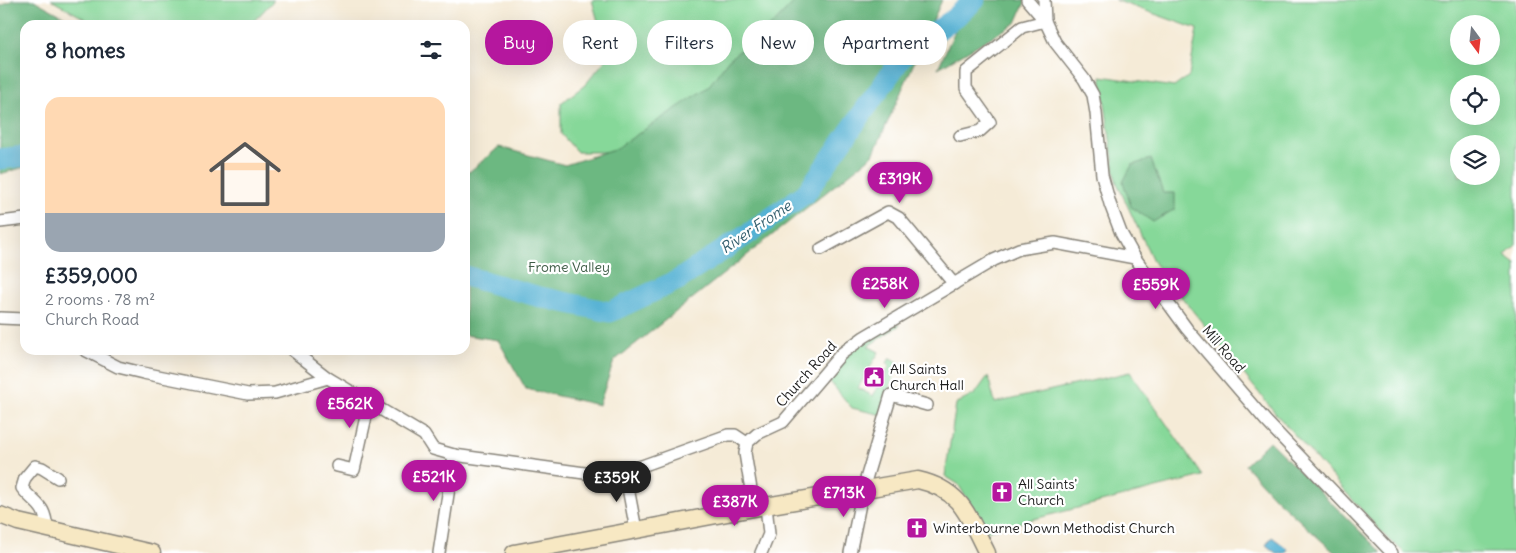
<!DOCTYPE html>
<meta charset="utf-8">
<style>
body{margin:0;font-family:Delius,sans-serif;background:#f6f6f7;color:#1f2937;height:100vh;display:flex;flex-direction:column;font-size:19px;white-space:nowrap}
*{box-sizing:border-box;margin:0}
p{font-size:16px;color:#747a83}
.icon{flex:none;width:28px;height:28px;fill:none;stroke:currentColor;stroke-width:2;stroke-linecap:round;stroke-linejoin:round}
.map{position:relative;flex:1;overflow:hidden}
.details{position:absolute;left:20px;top:20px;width:450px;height:335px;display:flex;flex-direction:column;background:#fff;border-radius:15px;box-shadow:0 5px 20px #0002}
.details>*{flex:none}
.top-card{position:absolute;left:485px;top:20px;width:475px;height:45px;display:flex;gap:10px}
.needle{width:32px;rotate:165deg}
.fabs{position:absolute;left:1450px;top:15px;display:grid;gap:10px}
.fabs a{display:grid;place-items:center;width:50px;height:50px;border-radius:50%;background:#fff;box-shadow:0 5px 20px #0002;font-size:25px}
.price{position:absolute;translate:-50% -42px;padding:0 11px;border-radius:18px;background:#b5179e;color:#fff;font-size:16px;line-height:32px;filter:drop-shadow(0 1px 2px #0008)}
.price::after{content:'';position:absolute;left:50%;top:30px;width:15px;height:11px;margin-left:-8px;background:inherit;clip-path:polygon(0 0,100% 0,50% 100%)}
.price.current{background:#222;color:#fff}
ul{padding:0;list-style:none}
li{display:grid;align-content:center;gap:10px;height:265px;padding:0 25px}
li+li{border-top:1px solid #e0e1e3}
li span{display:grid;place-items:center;height:155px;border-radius:15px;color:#555}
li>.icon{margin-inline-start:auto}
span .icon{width:90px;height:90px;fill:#fffc;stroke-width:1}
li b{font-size:21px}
h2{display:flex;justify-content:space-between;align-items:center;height:60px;padding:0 25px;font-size:21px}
.tag{padding:0 18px;border-radius:22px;background:#fff;box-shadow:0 5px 20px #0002;font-size:18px;line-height:45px}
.tag.current{background:#b5179e;color:#fff}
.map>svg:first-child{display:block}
</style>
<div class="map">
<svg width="1516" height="553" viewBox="0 0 1516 553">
<rect width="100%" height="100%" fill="#fff"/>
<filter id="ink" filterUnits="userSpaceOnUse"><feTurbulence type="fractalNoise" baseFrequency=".02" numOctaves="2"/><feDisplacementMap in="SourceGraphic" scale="10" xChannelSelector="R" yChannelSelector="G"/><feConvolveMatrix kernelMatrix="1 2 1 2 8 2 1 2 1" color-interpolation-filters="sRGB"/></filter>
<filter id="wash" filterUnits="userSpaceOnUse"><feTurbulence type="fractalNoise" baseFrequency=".0096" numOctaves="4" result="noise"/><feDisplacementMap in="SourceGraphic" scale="20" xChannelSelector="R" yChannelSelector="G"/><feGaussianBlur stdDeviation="1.12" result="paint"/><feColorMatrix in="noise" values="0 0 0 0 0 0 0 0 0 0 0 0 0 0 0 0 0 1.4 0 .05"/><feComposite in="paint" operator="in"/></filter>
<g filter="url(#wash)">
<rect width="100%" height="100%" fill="#f5ebd7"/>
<g fill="#86d899" stroke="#517a5a" fill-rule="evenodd">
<polygon points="51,0 274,0 250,25 96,25"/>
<polygon points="592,0 817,0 761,59 615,152 577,152 561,134 561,103 585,85 608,57"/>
<path d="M1115,0H1516V245L1505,256L1516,264V553H1405L1385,536L1276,414L1154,263L1116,181L1101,76L1174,87L1189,76L1197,29ZM1459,24H1491V56H1459ZM1459,84H1491V116H1459ZM1459,144H1491V176H1459Z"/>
<polygon points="894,323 900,325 868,346 879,352 858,388 873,396 890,365 887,363 890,358 898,362 882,415 852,408 826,377 846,351"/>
<polygon points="1130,372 1203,476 987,531 958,484 945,476 956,404 975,394 988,376 995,403"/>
</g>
<g fill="#6cb881" stroke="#446a4e">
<polygon points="13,0 34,0 79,25 25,25 25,167 0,174 0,6"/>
<polygon points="796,0 942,0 873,155 614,361 599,405 526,389 498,340 465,335 465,171 469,172 499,147 565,165 617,148 708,87 728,60 773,24"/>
<polygon points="969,0 1026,0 1016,23 938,68"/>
<polygon points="1151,159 1163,193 1175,193 1175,209 1153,222 1131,207 1123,182 1132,165"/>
<polygon points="1269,441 1382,553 1335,553 1275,498 1245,465"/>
</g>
<polygon fill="#56b2d4" stroke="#396778" points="1272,537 1288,549 1285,553 1276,553 1266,545"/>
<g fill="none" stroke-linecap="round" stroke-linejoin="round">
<g stroke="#56b2d4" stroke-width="21">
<polyline points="0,159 25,156"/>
<polyline points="465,276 540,297 610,312 678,280 748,234 806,193 905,53 952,20 975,0"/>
</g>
</g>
</g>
<g filter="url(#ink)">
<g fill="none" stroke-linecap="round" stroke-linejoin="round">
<g stroke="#88847a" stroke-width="14">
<g id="street">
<polyline points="1027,0 1045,21 1055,42 1084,79 1093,95 1096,113 1102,175 1110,204 1121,233 1135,258 1187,329 1266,421 1392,553"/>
<polyline points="960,136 980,131 990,122 966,88 966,72 1022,27 1045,21 1044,0"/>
<polyline points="0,222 25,219"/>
<polyline points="821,249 888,212 899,218 954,284"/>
<polyline points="0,318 25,319"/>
<polyline points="85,350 118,367 143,373 248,394 275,393 328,378"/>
<polyline points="292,350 328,378 424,435 433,449 454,455 599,475 625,472 728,435 735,435 747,443"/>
<polyline points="337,466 354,470 369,403"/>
<polyline points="625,472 636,530"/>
<polyline points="754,508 745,453 747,443 757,434 783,422 841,354 864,337 994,260 1019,249 1055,243 1135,258"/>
<path d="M47,529C45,503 36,506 22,488L25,478L35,466L42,468L58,478"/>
<polyline points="439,553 454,455"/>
<polyline points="761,553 769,534 766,506"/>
<polyline points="850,553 863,489 891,395 927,405"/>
</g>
</g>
<g stroke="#88847a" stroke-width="19">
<g id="secondary">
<polyline points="0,515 18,522 152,553"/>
<path d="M514,553L754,508L918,480C962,490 968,516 987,553"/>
</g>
</g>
<use href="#street" stroke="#fff" stroke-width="11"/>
<use href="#secondary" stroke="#f7e8c3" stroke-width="16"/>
</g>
</g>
<defs>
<g id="civic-square" transform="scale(1.125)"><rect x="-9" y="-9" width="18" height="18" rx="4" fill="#b5179e" stroke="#fff"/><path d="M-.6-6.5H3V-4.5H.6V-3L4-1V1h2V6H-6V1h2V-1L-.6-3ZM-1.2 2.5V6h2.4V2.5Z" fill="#fff"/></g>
<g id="church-square" transform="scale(1.125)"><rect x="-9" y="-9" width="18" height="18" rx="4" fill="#b5179e" stroke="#fff"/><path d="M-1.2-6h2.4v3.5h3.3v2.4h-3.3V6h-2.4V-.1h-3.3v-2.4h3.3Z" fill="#fff"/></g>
</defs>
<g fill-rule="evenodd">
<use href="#civic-square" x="874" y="377"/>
<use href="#church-square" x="1002" y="492"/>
<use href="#church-square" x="917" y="528"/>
</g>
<g text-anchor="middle" stroke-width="4.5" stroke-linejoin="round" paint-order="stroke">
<g font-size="14" fill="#415e48" stroke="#fff">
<text x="569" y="272">Frome Valley</text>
</g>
<g font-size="14" fill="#1c1c1c" stroke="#fff">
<text transform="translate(1224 349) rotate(49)" y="5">Mill Road</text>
<text transform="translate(806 374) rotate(-48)" y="5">Church Road</text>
</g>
<g font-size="14" fill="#1c1c1c" stroke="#fff" text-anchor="start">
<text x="890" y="374">All Saints<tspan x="890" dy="16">Church Hall</tspan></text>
<text x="1018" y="489">All Saints'<tspan x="1018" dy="16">Church</tspan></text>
<text x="933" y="533">Winterbourne Down Methodist Church</text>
</g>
<g font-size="15" font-style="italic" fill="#36606f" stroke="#fff">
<text transform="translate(756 227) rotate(-34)" y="5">River Frome</text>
</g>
</g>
</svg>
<div class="fabs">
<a><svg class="needle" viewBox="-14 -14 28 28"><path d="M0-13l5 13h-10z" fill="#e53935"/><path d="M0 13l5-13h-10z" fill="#747a83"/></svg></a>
<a><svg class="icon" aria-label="locate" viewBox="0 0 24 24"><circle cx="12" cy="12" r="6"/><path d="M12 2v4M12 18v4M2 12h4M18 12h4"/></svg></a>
<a><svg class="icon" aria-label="layers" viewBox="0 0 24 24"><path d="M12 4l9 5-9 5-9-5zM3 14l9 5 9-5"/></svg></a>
</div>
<b class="price" style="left:900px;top:204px">£319K</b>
<b class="price" style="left:885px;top:309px">£258K</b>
<b class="price" style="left:1156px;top:310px">£559K</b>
<b class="price" style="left:350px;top:429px">£562K</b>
<b class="price" style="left:434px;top:502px">£521K</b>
<b class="price current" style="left:617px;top:503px">£359K</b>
<b class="price" style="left:844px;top:518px">£713K</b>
<b class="price" style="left:735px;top:527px">£387K</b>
<div class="top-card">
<a class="tag current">Buy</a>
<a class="tag">Rent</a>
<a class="tag">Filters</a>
<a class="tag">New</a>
<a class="tag">Apartment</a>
</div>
<section class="details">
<h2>8 homes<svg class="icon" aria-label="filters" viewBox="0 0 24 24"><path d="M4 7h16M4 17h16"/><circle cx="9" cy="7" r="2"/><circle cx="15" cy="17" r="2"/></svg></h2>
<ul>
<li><span style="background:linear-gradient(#ffd9b3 75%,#9aa5b1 0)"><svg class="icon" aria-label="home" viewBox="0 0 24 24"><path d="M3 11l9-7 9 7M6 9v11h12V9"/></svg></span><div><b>£359,000</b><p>2 rooms · 78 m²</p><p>Church Road</p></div></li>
</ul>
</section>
</div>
